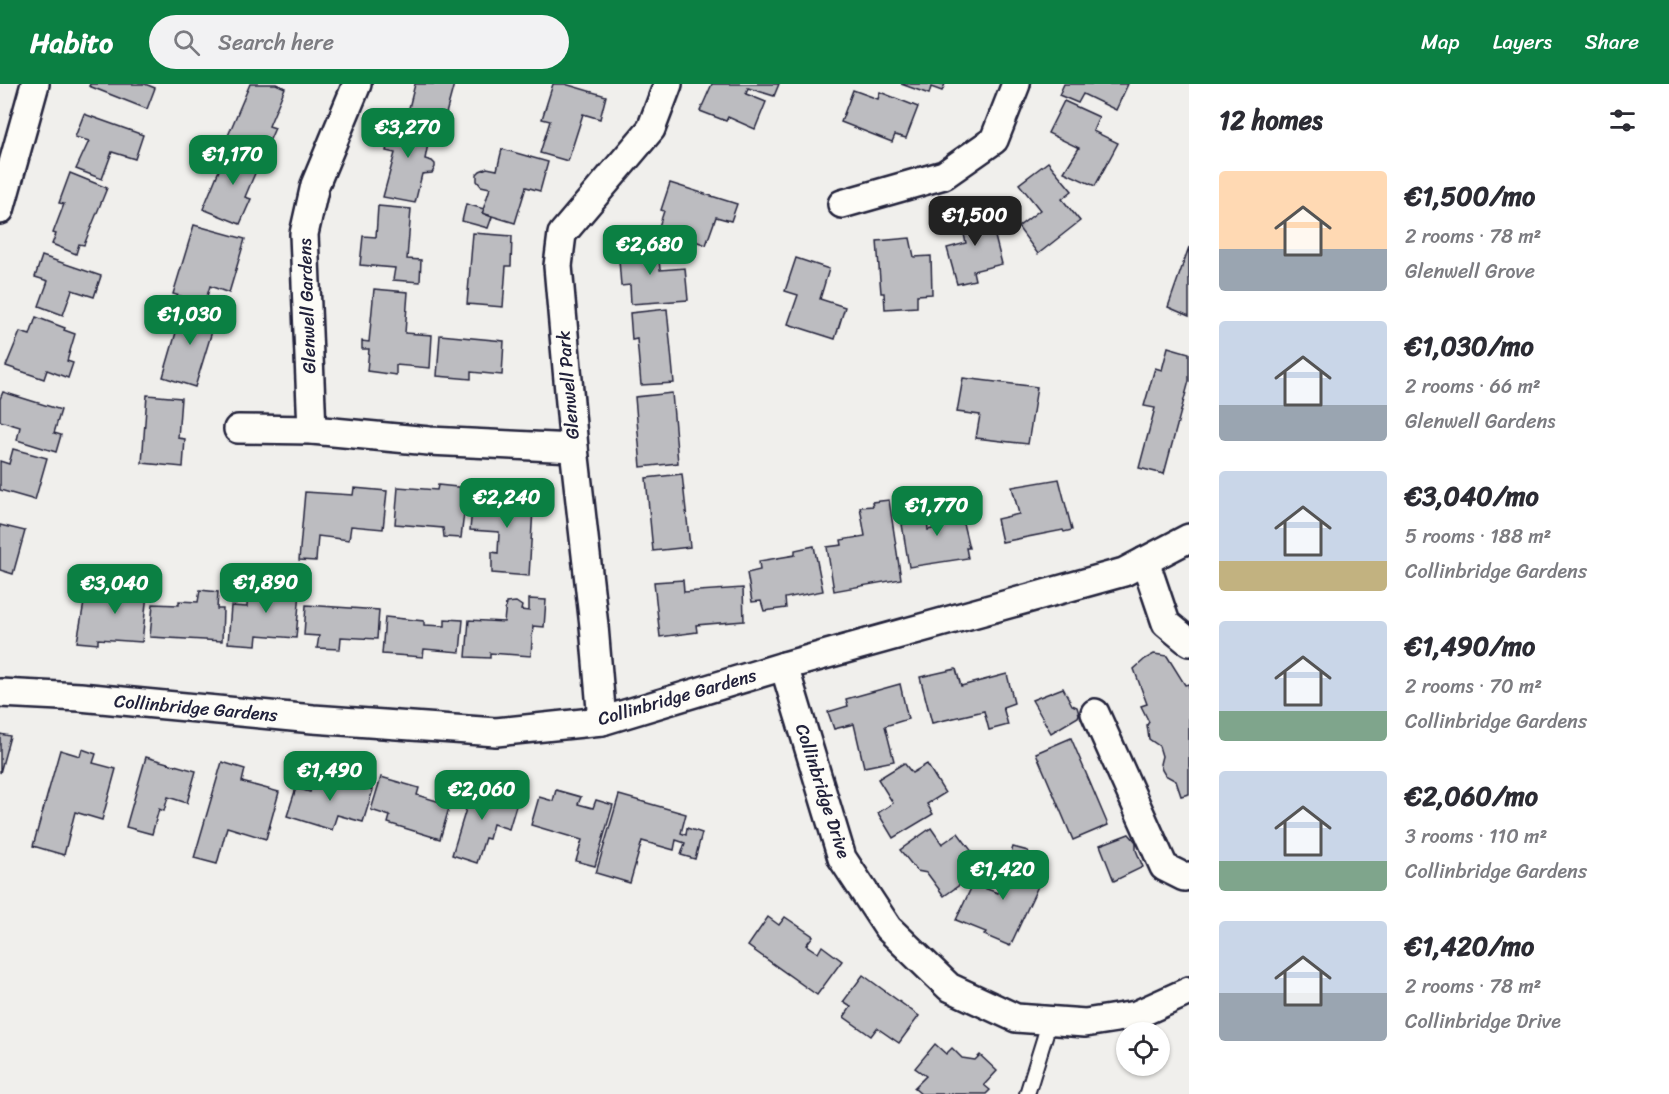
<!DOCTYPE html>
<meta charset="utf-8">
<style>
body{margin:0;font-family:Sriracha,sans-serif;background:#f2f2f3;color:#2b2b33;height:100vh;display:flex;flex-direction:column;font-size:22px;white-space:nowrap}
*{box-sizing:border-box;margin:0}
p{font-size:20px;color:#7c7c81}
.icon{flex:none;width:33px;height:33px;fill:none;stroke:currentColor;stroke-width:2;stroke-linecap:round;stroke-linejoin:round}
.map{position:relative;flex:1;overflow:hidden}
.side{display:flex;flex-direction:column;background:#fff;width:480px}
.side>*{flex:none}
.controls{position:absolute;left:1116px;top:938px;display:grid;gap:12px}
.controls a{display:grid;place-items:center;width:54px;height:54px;border-radius:50%;background:#fff;box-shadow:0 2px 4px #0004;font-size:30px}
.price{position:absolute;translate:-50% -51px;padding:0 14px;border-radius:12px;background:#0b8043;color:#fff;font-size:20px;line-height:39px;filter:drop-shadow(0 2px 3px #0008)}
.price::after{content:'';position:absolute;left:50%;top:36px;width:18px;height:14px;margin-left:-9px;background:inherit;clip-path:polygon(0 0,100% 0,50% 100%)}
.price.active{background:#222;color:#fff}
ul{padding:0;list-style:none}
li{display:flex;align-items:center;gap:18px;height:150px;padding:0 30px}
li span{display:grid;place-items:center;flex:none;width:168px;height:120px;border-radius:6px;color:#555}
li>.icon{margin-inline-start:auto}
span .icon{width:72px;height:72px;fill:#fffc;stroke-width:1}
li b{font-size:26px}
h2{display:flex;justify-content:space-between;align-items:center;height:72px;padding:0 30px;font-size:26px}
header{display:flex;align-items:center;gap:36px;box-sizing:border-box;height:84px;padding:0 30px;background:#0b8043;color:#fff}
header strong{font-size:28px}
nav{display:flex;gap:33px;margin-inline-start:auto;font-size:21px}
.search{width:420px;height:54px;background:#f2f2f3;display:flex;align-items:center;gap:15px;box-sizing:border-box;padding:0 21px;border-radius:33px;color:#7c7c81;font-size:22px}
main{display:flex;flex:1;min-height:0}
.map>svg:first-child{display:block}
</style>
<header>
<strong>Habito</strong>
<div class="search"><svg class="icon" aria-label="search" viewBox="0 0 24 24"><circle cx="10" cy="10" r="6"/><path d="M15 15l6 6"/></svg>Search here</div>
<nav><a>Map</a><a>Layers</a><a>Share</a></nav>
</header>
<main>
<div class="map">
<svg width="1189" height="1010" viewBox="0 0 1189 1010">
<rect width="100%" height="100%" fill="#f0efec"/>
<filter id="ink" filterUnits="userSpaceOnUse"><feTurbulence type="fractalNoise" baseFrequency=".0167" numOctaves="2"/><feDisplacementMap in="SourceGraphic" scale="12" xChannelSelector="R" yChannelSelector="G"/><feConvolveMatrix kernelMatrix="1 2 1 2 8 2 1 2 1" color-interpolation-filters="sRGB"/></filter>
<g filter="url(#ink)">
<g fill="#bcbcc0" stroke="#22223b" stroke-width="1.5">
<polygon points="90,0 145,0 155,4 147,25 89,2"/>
<polygon points="250,0 276,0 285,4 269,42 275,44 264,69 227,54"/>
<polygon points="415,0 454,0 444,37 408,28"/>
<polygon points="553,0 565,0 606,12 600,35 583,30 568,77 540,69 550,37 542,35"/>
<polygon points="712,0 779,0 774,12 748,4 746,10 766,18 755,45 728,33 726,37 700,27"/>
<polygon points="901,0 945,0 942,7 931,3 929,10"/>
<polygon points="1064,0 1128,0 1116,26 1083,10 1078,19 1059,11"/>
<polygon points="853,6 878,15 880,8 918,23 906,54 895,51 892,58 841,38"/>
<polygon points="1064,17 1099,33 1093,47 1118,59 1095,102 1064,88 1079,64 1048,49"/>
<polygon points="84,30 143,51 135,75 112,68 102,95 76,85 89,57 75,53"/>
<polygon points="394,32 432,40 425,75 432,77 435,80 435,83 432,89 422,90 415,119 383,113 395,69 386,67"/>
<polygon points="229,62 261,75 245,113 251,115 240,140 203,125"/>
<polygon points="502,65 548,78 540,107 526,103 515,139 482,129 490,104 481,102 477,97 477,90 480,87 487,84 497,86"/>
<polygon points="1048,78 1072,107 1062,115 1080,137 1038,170 1018,143 1040,126 1019,100"/>
<polygon points="70,89 107,104 84,161 79,160 76,170 52,160 56,150 53,149 64,120 59,119"/>
<polygon points="670,99 737,120 731,137 716,133 706,161 687,154 683,167 654,158 664,127 661,126"/>
<polygon points="466,120 484,125 482,129 492,133 488,144 462,137"/>
<polygon points="378,122 411,125 407,175 421,176 420,198 393,196 395,184 360,181 363,152 376,153"/>
<polygon points="988,125 1002,180 973,187 975,196 957,200 947,164 966,159 960,133"/>
<polygon points="194,141 245,155 229,209 210,202 205,219 173,210"/>
<polygon points="473,149 512,152 511,182 506,182 503,223 467,220"/>
<polygon points="910,154 914,173 931,172 932,210 917,211 917,223 885,225 884,209 881,209 877,157"/>
<polygon points="648,161 658,164 660,186 685,184 688,216 631,220 630,201 621,202 618,163"/>
<polygon points="1189,163 1189,232 1168,223"/>
<polygon points="42,172 101,192 94,213 72,206 63,231 39,222 48,197 35,193"/>
<polygon points="796,174 829,185 820,215 845,223 835,255 788,240 798,211 785,207"/>
<polygon points="374,205 408,208 405,249 432,251 430,284 396,281 396,291 367,287 369,265 362,265 362,257 369,258"/>
<polygon points="184,221 217,231 195,303 163,293"/>
<polygon points="667,225 674,299 641,301 637,255 632,256 630,229"/>
<polygon points="36,233 65,244 64,246 75,250 67,277 73,279 68,294 47,286 44,295 6,282 20,248 30,251"/>
<polygon points="440,251 504,257 502,291 471,288 471,295 437,292"/>
<polygon points="1168,263 1189,269 1189,297 1164,390 1139,384 1155,324 1144,322 1155,284 1162,286"/>
<polygon points="963,294 1037,303 1028,360 976,354 980,331 957,328"/>
<polygon points="3,308 61,326 54,349 61,351 56,368 17,356 20,343 0,337 0,315"/>
<polygon points="672,309 678,379 641,383 635,313"/>
<polygon points="147,311 181,314 178,354 185,355 183,383 142,379"/>
<polygon points="13,365 47,374 35,416 0,406 0,377 9,380"/>
<polygon points="682,390 690,463 653,467 646,394"/>
<polygon points="1059,395 1072,446 1064,448 1063,446 1002,458 997,435 1019,430 1012,403"/>
<polygon points="438,401 467,404 461,454 444,453 443,444 395,440 398,403 437,406"/>
<polygon points="354,404 387,407 383,445 351,442 349,456 318,452 316,477 299,476 305,408 353,411"/>
<polygon points="506,405 534,408 529,492 492,489 492,468 498,469 499,448 470,446 473,413 504,416"/>
<polygon points="954,415 956,431 961,431 969,464 966,464 968,474 909,483 902,440 927,436 928,446 936,444 930,419"/>
<polygon points="889,416 901,495 834,507 827,463 842,461 841,456 865,452 860,423 873,422 872,418"/>
<polygon points="0,441 25,447 13,490 0,486"/>
<polygon points="814,462 823,507 785,514 786,524 764,527 761,517 752,518 747,489 760,486 759,477 795,471 795,466"/>
<polygon points="282,495 301,496 296,554 257,551 256,561 228,559 231,522 247,523 248,503 280,506"/>
<polygon points="683,496 684,508 743,504 744,537 696,541 697,548 660,553 654,498"/>
<polygon points="114,497 148,500 142,558 98,555 98,560 77,558 85,513 113,516"/>
<polygon points="200,506 218,508 217,525 223,525 222,557 150,553 153,520 179,521 179,517 198,518"/>
<polygon points="529,515 546,516 544,543 533,542 531,572 490,569 490,574 466,573 469,536 504,538 506,519 516,518 522,522 521,526 529,527"/>
<polygon points="306,521 379,526 377,555 341,553 340,565 317,564 319,552 304,551"/>
<polygon points="385,533 424,537 424,541 445,542 445,535 463,536 460,568 424,565 423,573 382,570"/>
<polygon points="1154,570 1167,572 1185,601 1189,600 1189,710 1181,712 1176,697 1165,691 1162,686 1160,680 1162,672 1159,662 1149,655 1147,641 1149,638 1141,622 1147,620 1134,585 1145,575"/>
<polygon points="956,585 961,602 1007,590 1014,619 1003,623 1008,641 989,646 984,627 932,639 920,593"/>
<polygon points="900,600 908,635 885,642 894,677 864,683 854,640 834,645 828,628 848,622 846,615"/>
<polygon points="1063,604 1072,621 1077,623 1079,630 1078,633 1051,649 1032,616"/>
<polygon points="0,650 10,652 0,689"/>
<polygon points="1071,654 1108,741 1073,756 1036,669"/>
<polygon points="82,665 96,670 93,679 116,685 102,736 75,728 64,771 33,762 60,666 80,672"/>
<polygon points="146,673 196,687 187,719 168,713 164,727 159,725 152,750 126,743"/>
<polygon points="222,678 245,685 242,698 279,708 266,755 227,743 217,780 194,774"/>
<polygon points="904,679 912,689 927,680 945,709 927,720 933,730 893,754 878,729 893,719 878,695"/>
<polygon points="316,688 373,706 363,738 337,731 332,746 287,732 296,704 310,708"/>
<polygon points="381,693 419,704 417,711 450,721 440,755 388,739 390,732 371,726"/>
<polygon points="473,702 518,715 509,745 493,740 489,755 485,754 477,779 452,771"/>
<polygon points="556,706 581,713 578,720 593,724 596,716 613,721 595,782 576,777 582,756 531,741 539,713 553,717"/>
<polygon points="619,711 686,730 681,749 686,751 687,744 702,749 695,775 681,771 685,759 676,756 674,766 642,757 630,799 596,789"/>
<polygon points="931,744 942,760 958,749 979,777 963,789 968,795 944,812 927,789 917,787 900,766"/>
<polygon points="1129,750 1136,758 1136,766 1143,783 1114,797 1100,761"/>
<polygon points="1013,763 1028,767 1036,784 1031,797 1039,800 1010,862 984,851 986,848 956,836 973,800 998,809"/>
<polygon points="768,833 779,841 785,833 813,852 806,861 818,869 822,862 842,877 817,911 748,862"/>
<polygon points="863,891 919,932 899,959 877,944 871,952 844,933 851,923 843,918"/>
<polygon points="935,960 946,970 952,964 962,974 975,976 980,971 997,987 984,1001 990,1006 986,1010 921,1010 914,1004 926,992 915,984"/>
</g>
<g fill="none" stroke-linecap="round" stroke-linejoin="round">
<g stroke="#22223b" stroke-width="18">
<polyline id="lane" points="1027,1010 1050,936"/>
</g>
<g stroke="#22223b" stroke-width="32">
<g id="street">
<polyline points="842,120 944,91 994,56 1016,0"/>
<polyline points="0,126 35,0"/>
<polyline points="238,345 312,346 429,357 574,364"/>
<polyline points="312,346 304,150 315,101 357,0"/>
<polyline points="1145,477 1166,539 1189,558"/>
<polyline points="784,582 842,774 888,844 949,903 1016,934 1085,939 1136,931 1189,907"/>
<polyline points="0,609 80,613 313,635 496,648 602,637 784,582 1124,488 1189,454"/>
<polyline points="1095,629 1164,783 1184,793 1189,792"/>
<polyline points="602,637 594,542 574,364 558,182 562,150 651,45 668,0"/>
</g>
</g>
<use href="#lane" stroke="#fdfcf7" stroke-width="14"/>
<use href="#street" stroke="#fdfcf7" stroke-width="27"/>
</g>
</g>
<g text-anchor="middle" stroke-width="5" stroke-linejoin="round" paint-order="stroke">
<g font-size="18" fill="#22223b" stroke="#fdfcf7">
<text transform="translate(307 222) rotate(-92)" y="6">Glenwell Gardens</text>
<text transform="translate(568 301) rotate(-95)" y="6">Glenwell Park</text>
<text transform="translate(677 613) rotate(-16)" y="6">Collinbridge Gardens</text>
<text transform="translate(196 624) rotate(5)" y="6">Collinbridge Gardens</text>
<text transform="translate(823 707) rotate(72)" y="6">Collinbridge Drive</text>
</g>
</g>
</svg>
<div class="controls">
<a><svg class="icon" aria-label="locate" viewBox="0 0 24 24"><circle cx="12" cy="12" r="6"/><path d="M12 2v4M12 18v4M2 12h4M18 12h4"/></svg></a>
</div>
<b class="price" style="left:408px;top:75px">€3,270</b>
<b class="price" style="left:233px;top:102px">€1,170</b>
<b class="price active" style="left:975px;top:163px">€1,500</b>
<b class="price" style="left:650px;top:192px">€2,680</b>
<b class="price" style="left:190px;top:262px">€1,030</b>
<b class="price" style="left:507px;top:445px">€2,240</b>
<b class="price" style="left:937px;top:453px">€1,770</b>
<b class="price" style="left:266px;top:530px">€1,890</b>
<b class="price" style="left:115px;top:531px">€3,040</b>
<b class="price" style="left:330px;top:718px">€1,490</b>
<b class="price" style="left:482px;top:737px">€2,060</b>
<b class="price" style="left:1003px;top:817px">€1,420</b>
</div>
<section class="side">
<h2>12 homes<svg class="icon" aria-label="filters" viewBox="0 0 24 24"><path d="M4 7h16M4 17h16"/><circle cx="9" cy="7" r="2"/><circle cx="15" cy="17" r="2"/></svg></h2>
<ul>
<li><span style="background:linear-gradient(#ffd9b3 65%,#9aa5b1 0)"><svg class="icon" aria-label="home" viewBox="0 0 24 24"><path d="M3 11l9-7 9 7M6 9v11h12V9"/></svg></span><div><b>€1,500/mo</b><p>2 rooms · 78 m²</p><p>Glenwell Grove</p></div></li>
<li><span style="background:linear-gradient(#c9d6e8 70%,#9aa5b1 0)"><svg class="icon" aria-label="home" viewBox="0 0 24 24"><path d="M3 11l9-7 9 7M6 9v11h12V9"/></svg></span><div><b>€1,030/mo</b><p>2 rooms · 66 m²</p><p>Glenwell Gardens</p></div></li>
<li><span style="background:linear-gradient(#c9d6e8 75%,#c2b280 0)"><svg class="icon" aria-label="home" viewBox="0 0 24 24"><path d="M3 11l9-7 9 7M6 9v11h12V9"/></svg></span><div><b>€3,040/mo</b><p>5 rooms · 188 m²</p><p>Collinbridge Gardens</p></div></li>
<li><span style="background:linear-gradient(#c9d6e8 75%,#7fa58c 0)"><svg class="icon" aria-label="home" viewBox="0 0 24 24"><path d="M3 11l9-7 9 7M6 9v11h12V9"/></svg></span><div><b>€1,490/mo</b><p>2 rooms · 70 m²</p><p>Collinbridge Gardens</p></div></li>
<li><span style="background:linear-gradient(#c9d6e8 75%,#7fa58c 0)"><svg class="icon" aria-label="home" viewBox="0 0 24 24"><path d="M3 11l9-7 9 7M6 9v11h12V9"/></svg></span><div><b>€2,060/mo</b><p>3 rooms · 110 m²</p><p>Collinbridge Gardens</p></div></li>
<li><span style="background:linear-gradient(#c9d6e8 60%,#9aa5b1 0)"><svg class="icon" aria-label="home" viewBox="0 0 24 24"><path d="M3 11l9-7 9 7M6 9v11h12V9"/></svg></span><div><b>€1,420/mo</b><p>2 rooms · 78 m²</p><p>Collinbridge Drive</p></div></li>
</ul>
</section>
</main>
